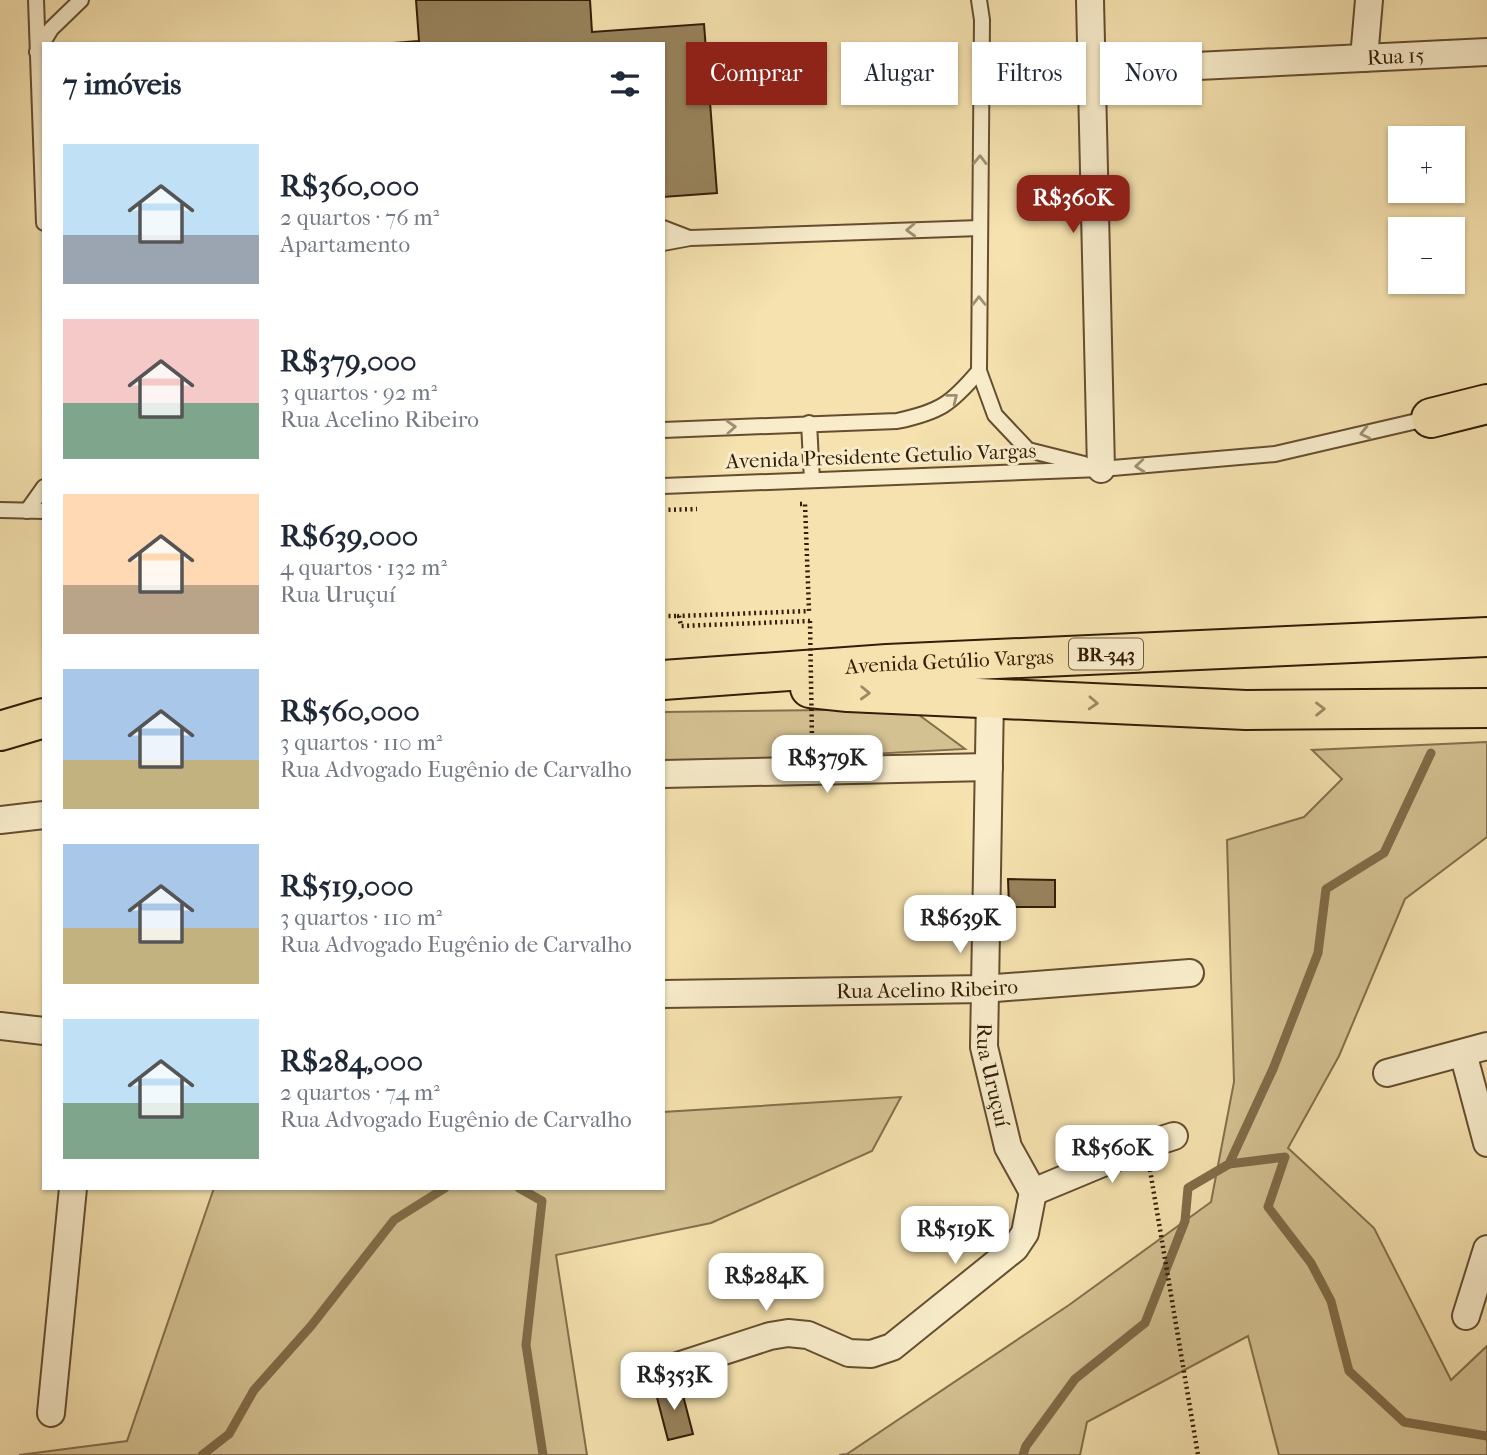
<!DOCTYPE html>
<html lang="pt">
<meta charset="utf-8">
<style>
body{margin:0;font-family:"IM FELL French Canon",serif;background:#f6f6f7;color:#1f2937;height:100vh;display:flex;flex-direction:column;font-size:26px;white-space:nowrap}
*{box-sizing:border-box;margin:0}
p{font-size:23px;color:#747a83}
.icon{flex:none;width:38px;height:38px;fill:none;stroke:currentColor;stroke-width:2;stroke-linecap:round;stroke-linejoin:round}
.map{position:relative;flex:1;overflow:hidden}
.drawer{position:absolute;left:42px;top:42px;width:623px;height:1148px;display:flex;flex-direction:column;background:#fff;border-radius:0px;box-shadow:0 2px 5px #0004}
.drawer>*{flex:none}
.banner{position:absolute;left:686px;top:42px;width:665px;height:63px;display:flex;gap:14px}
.controls{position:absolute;left:1388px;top:126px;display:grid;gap:14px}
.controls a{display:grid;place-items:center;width:77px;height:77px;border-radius:0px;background:#fff;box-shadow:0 2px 5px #0004;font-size:35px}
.price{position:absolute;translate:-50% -60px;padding:0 16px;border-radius:14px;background:#fff;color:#222;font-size:23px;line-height:46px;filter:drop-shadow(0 2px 4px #0008)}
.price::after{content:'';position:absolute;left:50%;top:42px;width:21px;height:16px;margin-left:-10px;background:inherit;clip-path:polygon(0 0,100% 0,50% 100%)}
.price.current{background:#8f2418;color:#fff}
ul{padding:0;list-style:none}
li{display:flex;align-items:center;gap:21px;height:175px;padding:0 21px}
li span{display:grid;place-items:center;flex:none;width:196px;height:140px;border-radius:0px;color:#555}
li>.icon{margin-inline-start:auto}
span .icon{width:84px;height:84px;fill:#fffc;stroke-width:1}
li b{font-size:30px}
h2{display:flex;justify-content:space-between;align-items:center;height:84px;padding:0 21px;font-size:30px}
.pill{padding:0 24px;border-radius:0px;background:#fff;box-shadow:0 2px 5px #0004;font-size:24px;line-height:63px}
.pill.current{background:#8f2418;color:#fff}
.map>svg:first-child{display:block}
</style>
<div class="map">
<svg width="1487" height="1455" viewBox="0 0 1487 1455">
<rect width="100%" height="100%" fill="#f5e2af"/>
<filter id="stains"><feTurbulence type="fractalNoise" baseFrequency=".00286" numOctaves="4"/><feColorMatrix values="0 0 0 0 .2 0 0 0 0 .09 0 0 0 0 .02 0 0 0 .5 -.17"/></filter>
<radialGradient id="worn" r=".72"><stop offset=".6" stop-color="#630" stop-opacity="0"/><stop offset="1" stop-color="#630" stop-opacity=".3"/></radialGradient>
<g fill="#d4c192" stroke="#846f4c" stroke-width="2">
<polygon points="911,709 965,749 663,765 663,712"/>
<polygon points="1487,742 1487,837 1405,899 1339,1056 1288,1148 1374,1228 1451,1380 1487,1346 1487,1455 1279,1455 1248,1336 1087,1422 1080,1455 839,1455 847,1454 1069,1305 1211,1202 1234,1082 1227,840 1304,817 1342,779 1312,750"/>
<polygon points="901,1097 872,1151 711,1223 556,1255 587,1455 19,1455 127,1441 214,1188 663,1188 663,1112"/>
</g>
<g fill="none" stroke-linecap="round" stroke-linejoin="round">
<g stroke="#806b48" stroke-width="9">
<polyline points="1229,1164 1285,1157 1268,1207 1311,1263 1331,1301 1349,1371 1404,1422 1487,1436"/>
<polyline points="519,1188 542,1201 526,1345 543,1455"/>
<polyline points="202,1455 229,1434 254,1390 311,1326 394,1220 445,1188"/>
<polyline points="1023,1455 1026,1446 1075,1379 1145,1323 1185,1221 1188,1188 1229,1164 1273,1069 1318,953 1326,889 1384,853 1431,753"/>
</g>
</g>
<g fill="#98835d" stroke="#331d05" stroke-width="2">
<polygon points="416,0 590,0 592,32 704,24 717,193 663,197 663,44 380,44 419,41"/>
<polygon points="1008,879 1055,880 1055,907 1009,907"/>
<polygon points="680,1384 693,1434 668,1440 655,1390"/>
</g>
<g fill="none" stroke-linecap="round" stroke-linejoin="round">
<g stroke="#644e30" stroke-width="18">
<g id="lane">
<polyline points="36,0 44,223"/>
<polyline points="979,0 982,20 979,371 995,415 1028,450 1084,464"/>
<polyline points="37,52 51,29 81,0"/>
<polyline points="663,228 689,238"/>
<polyline points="663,243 690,238 980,228"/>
<polyline points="809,423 812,480"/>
<path d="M663,430L897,421C940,412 951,404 979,371"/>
<polyline points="663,486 1101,469 1275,454 1430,418"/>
<polyline points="0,510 44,511"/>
<polyline points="27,511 44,487"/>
</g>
</g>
<g stroke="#644e30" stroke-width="30">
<g id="street">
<polyline points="1090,0 1101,469"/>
<polyline points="1364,58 1369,0"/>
<path id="s1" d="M1093,71L1487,52"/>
<path id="s2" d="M990,698L984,1047L1008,1147L1033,1192"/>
<polyline points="663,774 989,767"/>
<polyline points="0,820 44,815"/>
<path id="s3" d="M663,994L983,989L1190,973"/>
<polyline points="0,1026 44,1031"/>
<polyline points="1463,1053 1487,1143"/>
<polyline points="1387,1073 1487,1046"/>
<polyline points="1033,1192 1146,1145 1174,1136"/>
<polyline points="1466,1316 1487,1249"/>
<polyline points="656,1373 770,1336 788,1333 808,1335 849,1353 871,1354 892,1347 1015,1248 1025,1233 1033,1192"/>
<polyline points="51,1413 73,1188"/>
</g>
</g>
<g stroke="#331d05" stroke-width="42">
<g id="highway">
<polyline points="1431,418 1487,404"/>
<path id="s4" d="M663,680L887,664L1487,637"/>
<polyline points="810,688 848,692 1246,710 1487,708"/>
<polyline points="0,731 44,718"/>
</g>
</g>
<g stroke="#331d05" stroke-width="4.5" stroke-dasharray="2 3.5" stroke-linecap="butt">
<polyline points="800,504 805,504 809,611 679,616 681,626 810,621"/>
<polyline points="663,510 697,509"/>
<polyline points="663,616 679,616"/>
<polyline points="796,741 812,740"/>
<polyline points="1150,1170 1198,1455"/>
</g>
<use href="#lane" stroke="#f8eccb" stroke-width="14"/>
<use href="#street" stroke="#f8eccb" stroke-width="26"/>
<use href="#highway" stroke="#f5e2af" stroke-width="38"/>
<polyline stroke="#331d05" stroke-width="4.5" stroke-dasharray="2 3.5" stroke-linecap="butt" points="810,621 812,740"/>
</g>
<defs><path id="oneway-chevron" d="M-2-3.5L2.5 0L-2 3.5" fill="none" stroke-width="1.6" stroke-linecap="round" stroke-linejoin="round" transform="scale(1.75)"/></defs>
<g stroke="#9f8f72">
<use href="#oneway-chevron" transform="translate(980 160) rotate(-89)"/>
<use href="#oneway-chevron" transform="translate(911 230) rotate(178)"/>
<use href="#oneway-chevron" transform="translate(979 301) rotate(-90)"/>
<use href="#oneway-chevron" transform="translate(953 398) rotate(-38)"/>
<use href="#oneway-chevron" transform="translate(731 427) rotate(-3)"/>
<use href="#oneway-chevron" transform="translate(1365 433) rotate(167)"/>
<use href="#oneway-chevron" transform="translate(1140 466) rotate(175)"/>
</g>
<g stroke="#9e8962">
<use href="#oneway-chevron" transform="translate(865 693) rotate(2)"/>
<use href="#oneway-chevron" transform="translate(1093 703) rotate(3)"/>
<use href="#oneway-chevron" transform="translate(1320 709) rotate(-1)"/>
</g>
<g text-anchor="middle" stroke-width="6" stroke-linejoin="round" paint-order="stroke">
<rect fill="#f8eccb" stroke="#6e5b40" stroke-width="2" x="1069" y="638.5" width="74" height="31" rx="5"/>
<g font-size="19" font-weight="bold" fill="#331d05">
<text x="1106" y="661">BR-343</text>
</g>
<g font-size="21" fill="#331d05" stroke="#f8eccb">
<text dy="7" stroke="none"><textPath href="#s1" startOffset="303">Rua 15</textPath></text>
<text transform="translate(881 456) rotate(-2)" y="7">Avenida Presidente Getulio Vargas</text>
<text dy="7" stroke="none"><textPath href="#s4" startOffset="287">Avenida Getúlio Vargas</textPath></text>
<text dy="7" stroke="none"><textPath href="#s3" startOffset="264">Rua Acelino Ribeiro</textPath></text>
<text dy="7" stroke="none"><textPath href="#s2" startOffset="378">Rua Uruçuí</textPath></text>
</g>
</g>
<rect width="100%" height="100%" filter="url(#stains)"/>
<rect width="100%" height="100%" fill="url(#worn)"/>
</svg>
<div class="controls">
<a>+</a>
<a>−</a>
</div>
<b class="price current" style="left:1073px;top:235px">R$360K</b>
<b class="price" style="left:827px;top:795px">R$379K</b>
<b class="price" style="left:960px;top:955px">R$639K</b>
<b class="price" style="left:1112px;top:1185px">R$560K</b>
<b class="price" style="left:955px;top:1266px">R$519K</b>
<b class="price" style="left:766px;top:1313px">R$284K</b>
<b class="price" style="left:674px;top:1412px">R$353K</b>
<div class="banner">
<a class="pill current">Comprar</a>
<a class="pill">Alugar</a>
<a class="pill">Filtros</a>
<a class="pill">Novo</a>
</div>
<section class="drawer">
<h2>7 imóveis<svg class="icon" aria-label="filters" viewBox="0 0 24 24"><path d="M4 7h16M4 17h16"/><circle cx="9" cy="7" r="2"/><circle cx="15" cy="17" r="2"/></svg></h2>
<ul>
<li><span style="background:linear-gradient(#bfe0f5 65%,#9aa5b1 0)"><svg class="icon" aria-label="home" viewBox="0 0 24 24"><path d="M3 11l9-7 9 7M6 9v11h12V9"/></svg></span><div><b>R$360,000</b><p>2 quartos · 76 m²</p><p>Apartamento</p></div></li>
<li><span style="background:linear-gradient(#f6c9c9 60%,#7fa58c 0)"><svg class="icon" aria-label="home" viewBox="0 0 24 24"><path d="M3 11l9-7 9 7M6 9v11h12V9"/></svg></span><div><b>R$379,000</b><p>3 quartos · 92 m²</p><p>Rua Acelino Ribeiro</p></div></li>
<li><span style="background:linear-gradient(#ffd9b3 65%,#b9a48a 0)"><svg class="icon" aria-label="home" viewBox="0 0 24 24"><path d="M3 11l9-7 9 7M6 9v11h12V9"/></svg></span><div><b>R$639,000</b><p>4 quartos · 132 m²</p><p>Rua Uruçuí</p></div></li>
<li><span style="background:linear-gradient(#a9c7e8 65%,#c2b280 0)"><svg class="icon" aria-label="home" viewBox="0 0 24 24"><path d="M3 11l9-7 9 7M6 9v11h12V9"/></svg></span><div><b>R$560,000</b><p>3 quartos · 110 m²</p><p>Rua Advogado Eugênio de Carvalho</p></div></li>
<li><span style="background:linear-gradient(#a9c7e8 60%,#c2b280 0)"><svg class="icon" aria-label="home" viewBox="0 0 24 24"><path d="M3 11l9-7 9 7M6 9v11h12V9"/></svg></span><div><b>R$519,000</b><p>3 quartos · 110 m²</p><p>Rua Advogado Eugênio de Carvalho</p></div></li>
<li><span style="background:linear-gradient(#bfe0f5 60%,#7fa58c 0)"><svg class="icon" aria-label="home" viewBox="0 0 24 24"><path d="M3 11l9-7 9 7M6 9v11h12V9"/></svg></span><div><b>R$284,000</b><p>2 quartos · 74 m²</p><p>Rua Advogado Eugênio de Carvalho</p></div></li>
</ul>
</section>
</div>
